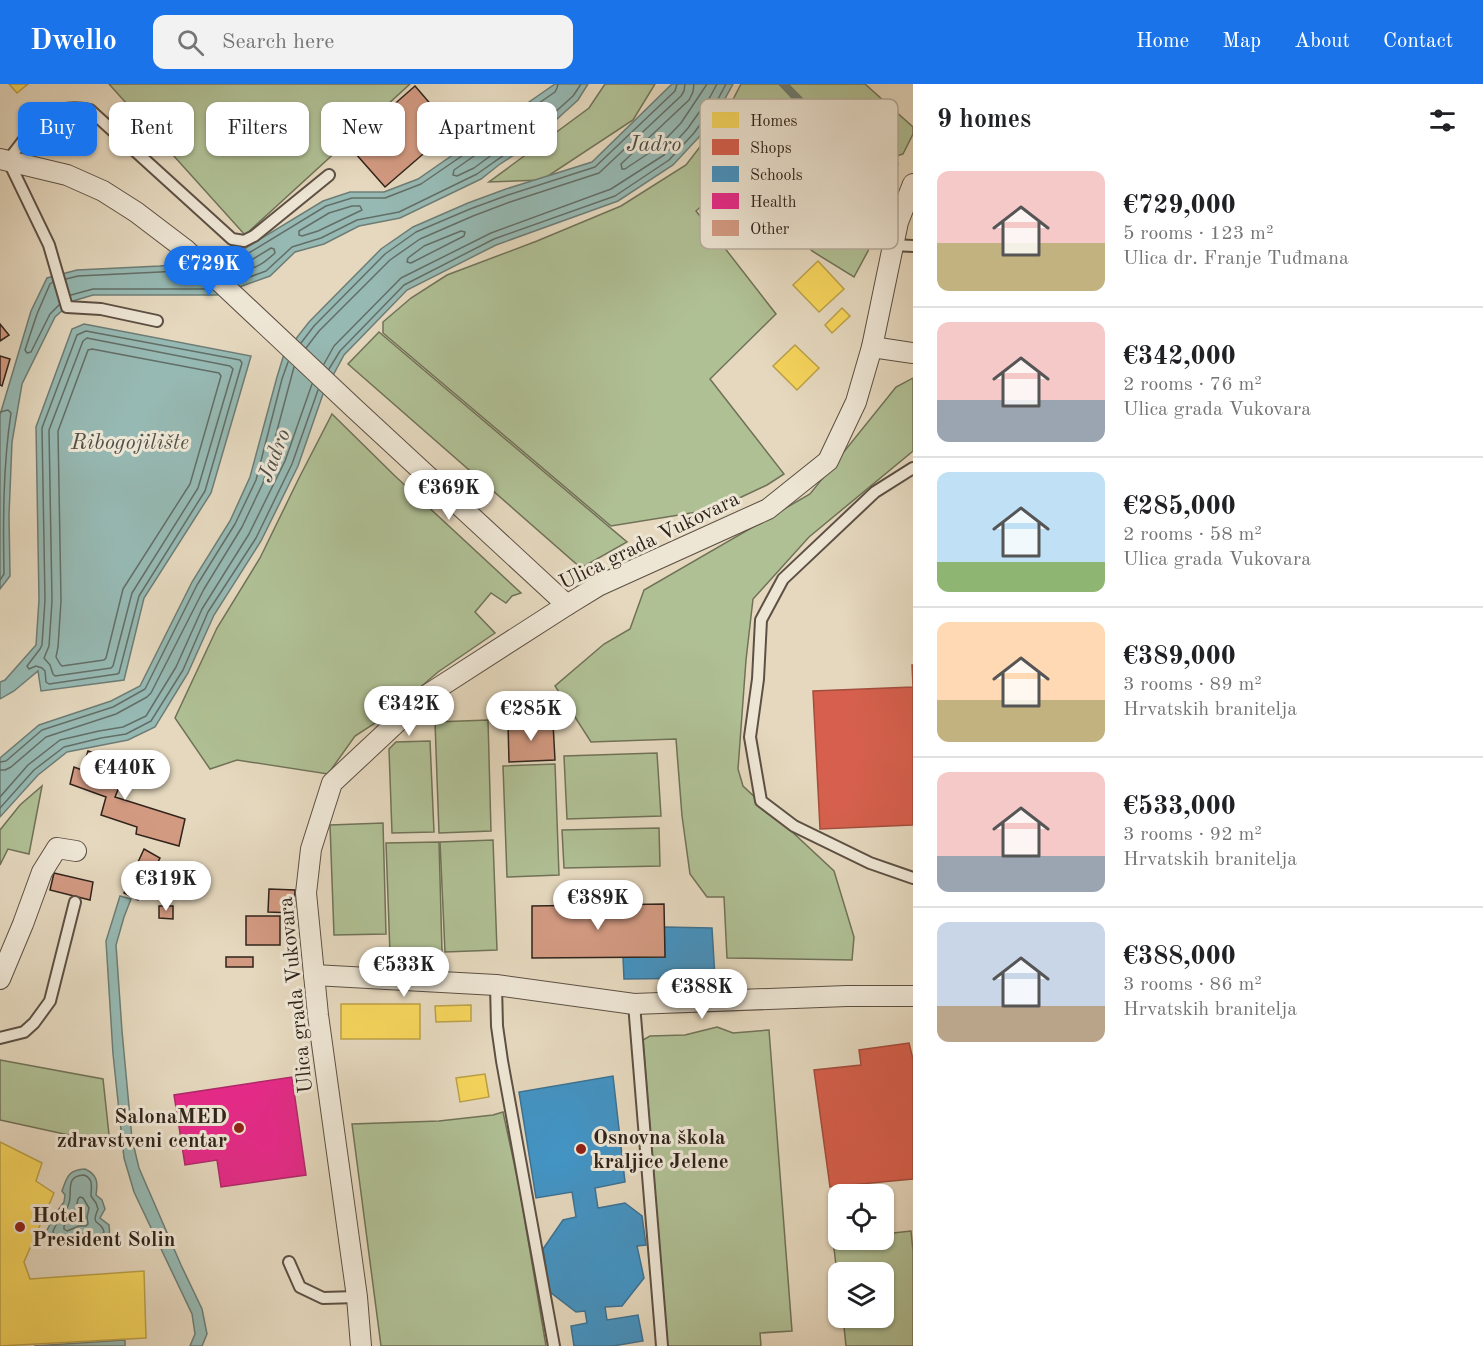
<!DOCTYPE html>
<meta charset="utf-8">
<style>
body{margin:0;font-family:"Old Standard TT",serif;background:#f2f2f2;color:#202124;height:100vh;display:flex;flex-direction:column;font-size:22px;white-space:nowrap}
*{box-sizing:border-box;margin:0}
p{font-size:20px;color:#757577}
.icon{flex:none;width:33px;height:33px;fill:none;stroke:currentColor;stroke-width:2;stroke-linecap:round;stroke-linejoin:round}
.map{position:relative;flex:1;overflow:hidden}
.drawer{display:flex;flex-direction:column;background:#fff;width:570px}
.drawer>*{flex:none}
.guide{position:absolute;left:18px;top:18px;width:570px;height:54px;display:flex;gap:12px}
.tools{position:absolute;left:828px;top:1100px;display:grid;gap:12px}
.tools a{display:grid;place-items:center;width:66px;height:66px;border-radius:12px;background:#fff;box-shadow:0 2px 4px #0004;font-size:30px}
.price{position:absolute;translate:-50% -51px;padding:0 14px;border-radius:21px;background:#fff;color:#222;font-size:20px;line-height:39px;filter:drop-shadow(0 2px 3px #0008)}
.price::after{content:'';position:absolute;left:50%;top:36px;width:18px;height:14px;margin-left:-9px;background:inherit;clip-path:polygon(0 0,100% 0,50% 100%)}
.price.current{background:#1a73e8;color:#fff}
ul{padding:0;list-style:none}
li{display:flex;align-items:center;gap:18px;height:150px;padding:0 24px}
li+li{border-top:2px solid #e0e0e0}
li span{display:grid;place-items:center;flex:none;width:168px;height:120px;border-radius:12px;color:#555}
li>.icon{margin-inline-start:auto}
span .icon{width:72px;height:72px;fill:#fffc;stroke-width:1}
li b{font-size:26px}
h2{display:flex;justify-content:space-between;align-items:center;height:72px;padding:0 24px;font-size:26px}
.chip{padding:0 21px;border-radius:12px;background:#fff;box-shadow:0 2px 4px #0004;font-size:21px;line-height:54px}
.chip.current{background:#1a73e8;color:#fff}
header{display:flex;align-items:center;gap:36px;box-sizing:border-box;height:84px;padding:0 30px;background:#1a73e8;color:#fff}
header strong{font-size:28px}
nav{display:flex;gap:33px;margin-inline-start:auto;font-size:21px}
.search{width:420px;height:54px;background:#f2f2f2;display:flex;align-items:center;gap:15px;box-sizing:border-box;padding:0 21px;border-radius:12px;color:#757577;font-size:22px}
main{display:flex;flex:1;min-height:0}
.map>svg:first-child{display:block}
</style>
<header>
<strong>Dwello</strong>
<div class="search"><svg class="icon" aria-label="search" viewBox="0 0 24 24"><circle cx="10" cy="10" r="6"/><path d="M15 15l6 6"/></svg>Search here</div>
<nav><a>Home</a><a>Map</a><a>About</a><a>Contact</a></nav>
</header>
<main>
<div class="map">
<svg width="913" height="1262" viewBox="0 0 913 1262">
<rect width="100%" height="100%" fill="#e5d8be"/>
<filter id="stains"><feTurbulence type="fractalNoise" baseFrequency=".00333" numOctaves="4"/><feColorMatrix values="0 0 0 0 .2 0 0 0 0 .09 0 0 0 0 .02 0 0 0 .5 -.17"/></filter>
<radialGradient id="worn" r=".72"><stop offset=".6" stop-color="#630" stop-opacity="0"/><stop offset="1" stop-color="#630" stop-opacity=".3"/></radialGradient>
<g fill="#b0c095" stroke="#707258" stroke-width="1.5">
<polygon points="109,0 410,0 245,151"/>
<polygon points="605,0 655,0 633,36 542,96 489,98 589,24"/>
<polygon points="741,0 779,0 853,80 879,85 898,80 868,167 854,193 812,167 739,88 696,127 776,230 710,295 784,390 767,401 716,425 611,442 383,249 383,238 411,214 447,191 537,157 621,122 686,81 726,29"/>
<path d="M788,0H865L913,43V50L903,70C880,77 879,81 856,69Z"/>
<polygon points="379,248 627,458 581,484 348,280"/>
<polygon points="913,294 913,367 809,453 753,515 746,576 738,685 743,702 834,787 854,853 852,876 727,874 724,813 707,813 690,790 682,732 676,655 591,658 555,602 604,560 630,545 644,506 810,410 896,303"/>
<polygon points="332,330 395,392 521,509 512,512 506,519 491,509 475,528 495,549 438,588 389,630 355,652 328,690 237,676 210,685 175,634 217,544 260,474 299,394"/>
<polygon points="488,636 491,747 439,749 435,638"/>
<polygon points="430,657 434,748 392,749 389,665 396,658"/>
<polygon points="657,669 661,732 567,735 564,672"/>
<polygon points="555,680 559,791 507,793 503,682"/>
<polygon points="42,702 29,770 8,765 0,781 0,746 20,721"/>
<polygon points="383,739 386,850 334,851 330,741"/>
<polygon points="659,744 660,782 564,784 562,746"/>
<polygon points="493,756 497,866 445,868 440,758"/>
<polygon points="439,758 442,868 390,870 386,759"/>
<polygon points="717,943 733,949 769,946 792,1247 760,1249 761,1262 667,1262 643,956 650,952 685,951"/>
<polygon points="0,976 103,995 110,1060 0,1036"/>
<polygon points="503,1028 519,1102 546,1262 381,1262 352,1040 439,1037 493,1031"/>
<polygon points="911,1147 913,1167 913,1262 846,1262 843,1233 884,1233 884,1188 838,1188 838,1198 833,1156 884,1155 884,1150"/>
</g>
<g fill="#96b9b3" stroke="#6d7d76" stroke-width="1.5">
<polygon points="555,0 588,0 578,16 525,64 500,80 481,95 400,134 359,142 324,160 295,168 270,192 217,211 93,211 73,217 55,233 22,300 12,358 9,431 10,492 0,505 0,331 31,227 47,194 77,186 160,182 226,176 323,117 350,108 384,108 418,95"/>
<polygon points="672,0 733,0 722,20 699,53 673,81 618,117 496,161 407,206 344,271 323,310 298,382 261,457 214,531 188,589 155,643 128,656 67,668 38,691 0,733 0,674 39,641 111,617 140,602 192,498 230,437 250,393 277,293 284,270 309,238 381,165 413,143 468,119 506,105 592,78"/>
<polygon points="84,240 251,272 211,409 144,514 124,596 41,607 38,587 14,607 0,615 0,598 5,596 36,561 39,516 36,343 72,245"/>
<polygon points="120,812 131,815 124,833 116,861 122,947 132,1055 139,1084 181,1181 202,1225 207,1250 202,1262 190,1262 195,1250 192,1230 134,1108 124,1074 113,970 106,857"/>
<path d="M85,1085C98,1091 98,1099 96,1111L102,1116L105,1125L100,1134L109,1141C110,1148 110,1151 106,1156C98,1164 90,1159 82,1155L67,1163L58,1157L52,1158L44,1152L56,1129L64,1118L65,1111L62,1107C67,1093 68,1086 85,1085Z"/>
<polygon points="125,1256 125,1262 34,1262"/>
</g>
<g fill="#f6d55c" stroke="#bba048" stroke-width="1.5">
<polygon points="9,0 28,0 17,9"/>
<polygon points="818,177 844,205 819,228 793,201"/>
<polygon points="842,224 850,232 832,249 825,241"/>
<polygon points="795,261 819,284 797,306 773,282"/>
<rect x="341" y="920" width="79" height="35"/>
<polygon points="471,921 471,937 436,938 435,922"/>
<polygon points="485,990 489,1013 460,1018 456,994"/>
<polygon points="0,1058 42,1079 36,1097 54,1109 24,1178 30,1195 144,1187 146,1254 0,1262"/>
</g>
<g fill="#d6604d" stroke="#a44e3e" stroke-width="1.5">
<polygon points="912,581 913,581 913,741 820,745 813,607 913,603"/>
<polygon points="909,959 913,975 913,1095 830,1103 814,986 861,981 859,966"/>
</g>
<g fill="#4393c3" stroke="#3d7191" stroke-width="1.5">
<polygon points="664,843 712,844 715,894 624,895 623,873 665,873"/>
<polygon points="613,992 625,1098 595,1104 598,1124 625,1119 642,1132 646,1161 637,1162 644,1194 622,1222 605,1223 607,1236 638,1231 643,1257 613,1262 574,1262 571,1242 587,1239 585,1227 576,1228 550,1208 543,1165 563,1136 576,1133 572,1108 536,1114 519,1008"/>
</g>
<polygon fill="#e7298a" stroke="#b02769" stroke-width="1.5" points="292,993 306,1091 221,1103 217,1076 185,1081 174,1011"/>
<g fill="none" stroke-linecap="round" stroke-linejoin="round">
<g stroke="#636e67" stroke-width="1.5">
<polyline points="694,0 693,8 689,16 621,80 622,85 625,85 658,63 681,39 707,0"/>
<polygon points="527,35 531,36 531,39 516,53 474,84 457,92 453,91 454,86"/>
<polygon points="352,122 360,122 362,126 318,147 302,152 299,151 299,147 329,129"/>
<polygon points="461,147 465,148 464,152 411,179 407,178 408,174 424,162"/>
<path d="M271,164L274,165L275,169C266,177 256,186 244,185L245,180Z"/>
<polyline points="220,183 229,181 326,122 352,114 385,114 421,100 555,8 557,4 558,0"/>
<polyline points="66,195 78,192 160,188 190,186"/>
<polyline points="53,198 50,200 37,230 25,266 27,269 31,268 50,230 59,221"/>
<polyline points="236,198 266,187 292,163 321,154 357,136 399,128 477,90 521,59 573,12 581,0"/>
<polyline points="71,211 93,205 211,205"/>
<polygon points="86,247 240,276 242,279 205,407 139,512 119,589 117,590 49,600 46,598 45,587 42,584 36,582 29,585 27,582 40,565 42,561 45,516 42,344 77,251"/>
<polygon points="87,254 230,282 233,285 198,404 132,509 113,582 111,584 55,592 53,590 50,581 44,574 49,562 52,517 49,346 83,257"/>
<polyline points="301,259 314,242 385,170 416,148 470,125 508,111 595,83 675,7 677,0"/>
<polyline points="306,264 319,247 390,176 420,155 473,132 510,118 599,89 681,12 684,7 685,0"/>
<polygon points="92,265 219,289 221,292 190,400 123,505 106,574 104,576 62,582 60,580 56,573 58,563 61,517 58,347 88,266"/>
<polyline points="324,280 334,262 401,194 491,149 611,105 664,71 688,44 710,13 717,0"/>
<polyline points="329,285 340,267 404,201 494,155 615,112 669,76 694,49 717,17 726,0"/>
<path d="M0,328L8,326L11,329C3,382 3,436 4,490L0,496"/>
<polyline points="0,678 6,677 42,646 113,623 145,605 197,501 235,440 256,396 282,295 288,278"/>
<polyline points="0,686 5,686 11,683 46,653 116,630 147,613 151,609 204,505 242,443 263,399 294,283"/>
<polyline points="0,713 28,681 60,656 99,647 123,643 146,632 176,583 202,525 249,450 285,377 312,300"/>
<polyline points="0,724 34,686 64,663 101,654 126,650 151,637 183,586 208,528 256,454 292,380 318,306"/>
<path d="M84,1091C94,1095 91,1103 91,1112L96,1119L98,1125C90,1144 101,1135 104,1148L98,1154H95L82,1149L67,1156L60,1151H54L53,1147C57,1138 64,1130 68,1122C74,1110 63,1092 84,1091Z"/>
<polygon points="80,1113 83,1114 89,1124 87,1133 88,1140 86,1142 79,1142 67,1147 64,1145 64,1142 76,1124 78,1115"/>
</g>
<polyline stroke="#6d7d76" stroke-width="7" points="783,0 856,76 875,81"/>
</g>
<g fill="#d39a82" stroke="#30231b" stroke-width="1.5">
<polygon points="415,2 452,45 385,103 348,61"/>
<polygon points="0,240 9,251 0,257"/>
<polygon points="0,272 10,275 2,302 0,301"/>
<polygon points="553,639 555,676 509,678 508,640"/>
<polygon points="88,667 121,678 115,697 120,701 115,713 185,735 179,762 136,750 137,743 101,731 106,713 70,700 74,683 82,686"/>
<polygon points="144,765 160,774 138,816 124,809"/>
<polygon points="54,789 93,798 90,816 50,806"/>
<polygon points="269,805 295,806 294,829 268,828"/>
<polygon points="664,820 665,873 532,874 532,822"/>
<polygon points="159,822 173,822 173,835 159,834"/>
<rect x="246" y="832" width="34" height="29"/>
<rect x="226" y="873" width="27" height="10"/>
</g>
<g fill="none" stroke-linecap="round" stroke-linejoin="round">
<g stroke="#5d5044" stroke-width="14">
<g id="lane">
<polyline points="893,161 913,162"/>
<path d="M157,237L101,225L67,223L49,161L8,76C32,47 47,16 90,26L232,155L244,157L254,152L329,91"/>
<polyline points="913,384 875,408 783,495 761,536 758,595 750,653 761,717 794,742 870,779 913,794"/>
<polyline points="496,901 497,942 502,977 554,1262"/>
<polyline points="634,920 662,1262"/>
<polyline points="0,954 24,948 34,939 50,917 75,818"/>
<polyline points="289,1178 300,1203 323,1214 357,1213"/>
</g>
</g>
<g stroke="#5d5044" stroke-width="22">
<g id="street">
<polyline points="0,75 67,91 103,107 136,128 186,166 355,325 567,521"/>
<polyline points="872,263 913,269"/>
<polyline points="314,891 496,901 634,920 847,912 913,912"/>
<polyline points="0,895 23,840 42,788 57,764 76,767"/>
<polyline points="361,1262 357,1213 318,931 306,809 311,765 332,699 424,613 567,521 598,502 768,425 828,377 856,318 872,263 898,138 913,100"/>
</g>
</g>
<use href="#lane" stroke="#eee6d5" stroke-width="10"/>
<use href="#street" stroke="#eee6d5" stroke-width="20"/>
</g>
<g fill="#8f2418" stroke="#eee6d5" stroke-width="2">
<circle cx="239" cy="1044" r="6"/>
<circle cx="581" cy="1065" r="6"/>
<circle cx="20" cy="1143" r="6"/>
</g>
<g text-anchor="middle" stroke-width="6" stroke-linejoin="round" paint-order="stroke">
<g font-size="21" fill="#30231b" stroke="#eee6d5">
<text transform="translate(649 456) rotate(-26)" y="7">Ulica grada Vukovara</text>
<text transform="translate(295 911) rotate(-96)" y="7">Ulica grada Vukovara</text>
</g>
<g font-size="21" font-weight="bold" fill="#30231b" stroke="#eee6d5" text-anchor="start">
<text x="227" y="1039" text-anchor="end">SalonaMED<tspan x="227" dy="24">zdravstveni centar</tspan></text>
<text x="593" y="1060">Osnovna škola<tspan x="593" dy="24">kraljice Jelene</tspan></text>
<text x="32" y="1138">Hotel<tspan x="32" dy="24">President Solin</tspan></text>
</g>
<g font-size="22" font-style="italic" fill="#4f5049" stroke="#eee6d5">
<text x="654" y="67">Jadro</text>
<text x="130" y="365">Ribogojilište</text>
<text transform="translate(273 371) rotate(-69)" y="8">Jadro</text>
</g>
</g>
<rect x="700" y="15" width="198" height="150" rx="9" fill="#eee6d5" stroke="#b5ac9d" stroke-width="1.5"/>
<rect x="712" y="28" width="27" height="16" fill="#f6d55c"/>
<rect x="712" y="55" width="27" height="16" fill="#d6604d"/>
<rect x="712" y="82" width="27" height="16" fill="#4393c3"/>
<rect x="712" y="109" width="27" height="16" fill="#e7298a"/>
<rect x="712" y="136" width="27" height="16" fill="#d39a82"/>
<g font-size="16" fill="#30231b">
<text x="750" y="42">Homes</text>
<text x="750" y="69">Shops</text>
<text x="750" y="96">Schools</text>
<text x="750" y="123">Health</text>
<text x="750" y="150">Other</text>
</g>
<rect width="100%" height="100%" filter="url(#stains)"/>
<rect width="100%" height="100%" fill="url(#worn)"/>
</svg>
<div class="tools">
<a><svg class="icon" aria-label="locate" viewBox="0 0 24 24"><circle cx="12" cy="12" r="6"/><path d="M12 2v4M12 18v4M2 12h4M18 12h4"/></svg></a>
<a><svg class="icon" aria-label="layers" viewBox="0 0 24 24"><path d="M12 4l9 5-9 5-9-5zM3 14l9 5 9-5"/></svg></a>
</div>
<b class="price current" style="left:209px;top:213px">€729K</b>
<b class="price" style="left:449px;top:437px">€369K</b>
<b class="price" style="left:409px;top:653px">€342K</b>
<b class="price" style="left:531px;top:658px">€285K</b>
<b class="price" style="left:125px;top:717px">€440K</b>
<b class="price" style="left:166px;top:828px">€319K</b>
<b class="price" style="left:598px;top:847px">€389K</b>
<b class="price" style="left:404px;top:914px">€533K</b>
<b class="price" style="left:702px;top:936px">€388K</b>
<div class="guide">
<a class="chip current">Buy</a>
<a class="chip">Rent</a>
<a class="chip">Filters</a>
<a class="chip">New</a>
<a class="chip">Apartment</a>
</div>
</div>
<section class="drawer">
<h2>9 homes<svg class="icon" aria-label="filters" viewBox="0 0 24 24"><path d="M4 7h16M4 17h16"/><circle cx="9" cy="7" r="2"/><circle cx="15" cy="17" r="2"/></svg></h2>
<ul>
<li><span style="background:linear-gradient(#f6c9c9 60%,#c2b280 0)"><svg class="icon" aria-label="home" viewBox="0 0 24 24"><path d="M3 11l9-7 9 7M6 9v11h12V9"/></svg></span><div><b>€729,000</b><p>5 rooms · 123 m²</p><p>Ulica dr. Franje Tuđmana</p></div></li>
<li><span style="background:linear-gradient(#f6c9c9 65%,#9aa5b1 0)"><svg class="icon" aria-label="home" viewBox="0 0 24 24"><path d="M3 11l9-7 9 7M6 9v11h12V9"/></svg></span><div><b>€342,000</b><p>2 rooms · 76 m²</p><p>Ulica grada Vukovara</p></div></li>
<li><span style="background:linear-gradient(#bfe0f5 75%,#8fb573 0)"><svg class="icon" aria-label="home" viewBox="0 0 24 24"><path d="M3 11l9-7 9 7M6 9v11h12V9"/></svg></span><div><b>€285,000</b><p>2 rooms · 58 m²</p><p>Ulica grada Vukovara</p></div></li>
<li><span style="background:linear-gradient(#ffd9b3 65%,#c2b280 0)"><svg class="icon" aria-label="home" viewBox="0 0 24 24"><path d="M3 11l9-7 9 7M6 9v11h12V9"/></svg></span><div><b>€389,000</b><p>3 rooms · 89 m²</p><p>Hrvatskih branitelja</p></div></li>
<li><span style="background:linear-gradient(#f6c9c9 70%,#9aa5b1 0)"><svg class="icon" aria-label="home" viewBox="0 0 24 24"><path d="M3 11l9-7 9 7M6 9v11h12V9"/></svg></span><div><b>€533,000</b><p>3 rooms · 92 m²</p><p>Hrvatskih branitelja</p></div></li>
<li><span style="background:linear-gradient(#c9d6e8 70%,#b9a48a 0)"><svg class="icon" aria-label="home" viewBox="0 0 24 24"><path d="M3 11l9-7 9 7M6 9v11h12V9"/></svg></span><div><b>€388,000</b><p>3 rooms · 86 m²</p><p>Hrvatskih branitelja</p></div></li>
</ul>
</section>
</main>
